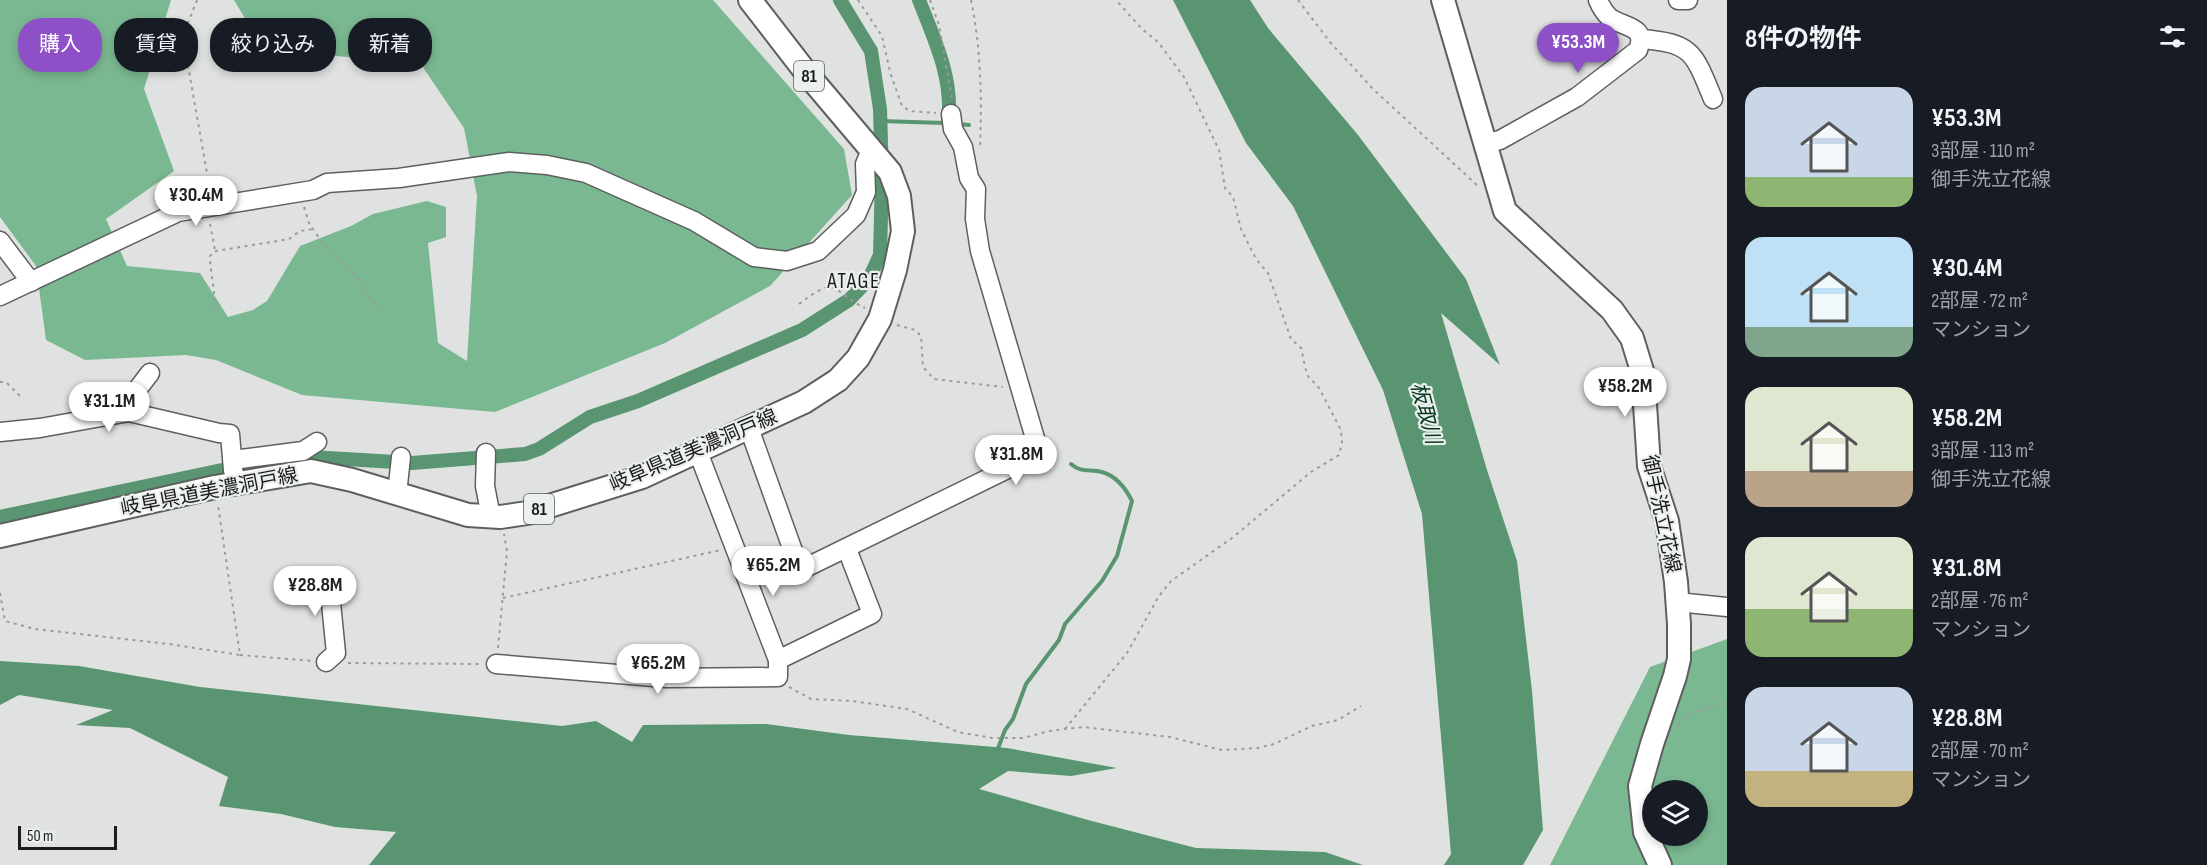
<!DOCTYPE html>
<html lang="ja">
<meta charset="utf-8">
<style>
body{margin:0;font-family:"Sofia Sans Condensed","Noto Sans JP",sans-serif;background:#20242c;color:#f1f3f6;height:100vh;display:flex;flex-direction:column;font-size:22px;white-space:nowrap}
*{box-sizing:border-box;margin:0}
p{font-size:20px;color:#9ea1a6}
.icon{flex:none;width:33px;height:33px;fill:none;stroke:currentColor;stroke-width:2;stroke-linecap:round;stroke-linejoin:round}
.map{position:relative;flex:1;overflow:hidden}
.drawer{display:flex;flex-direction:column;background:#171b24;width:480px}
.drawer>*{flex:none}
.banner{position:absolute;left:18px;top:18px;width:570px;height:54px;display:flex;gap:12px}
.buttons{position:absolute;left:1642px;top:780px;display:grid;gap:12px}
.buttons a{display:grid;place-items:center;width:66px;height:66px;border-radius:50%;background:#171b24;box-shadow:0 3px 9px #0003;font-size:30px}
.scale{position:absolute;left:18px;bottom:15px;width:99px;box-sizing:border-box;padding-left:6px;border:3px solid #1b1c1b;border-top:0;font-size:16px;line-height:21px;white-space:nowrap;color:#1b1c1b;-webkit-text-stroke:4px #ecf0ed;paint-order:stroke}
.price{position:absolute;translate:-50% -51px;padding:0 14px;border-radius:21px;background:#fff;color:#222;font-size:20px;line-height:39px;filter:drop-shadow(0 2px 3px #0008)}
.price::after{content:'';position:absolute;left:50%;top:36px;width:18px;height:14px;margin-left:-9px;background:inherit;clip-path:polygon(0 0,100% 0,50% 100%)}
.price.on{background:#8e50c6;color:#fff}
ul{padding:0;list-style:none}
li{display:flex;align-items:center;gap:18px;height:150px;padding:0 18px}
li span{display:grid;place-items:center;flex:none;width:168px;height:120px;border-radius:18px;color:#555}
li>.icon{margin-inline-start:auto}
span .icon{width:72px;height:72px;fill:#fffc;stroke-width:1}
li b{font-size:26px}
h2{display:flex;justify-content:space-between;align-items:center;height:72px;padding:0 18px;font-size:26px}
.tag{padding:0 21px;border-radius:24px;background:#171b24;box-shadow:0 3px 9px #0003;font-size:21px;line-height:54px}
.tag.on{background:#8e50c6;color:#fff}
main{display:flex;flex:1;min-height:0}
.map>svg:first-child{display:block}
</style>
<main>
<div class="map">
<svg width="1727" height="865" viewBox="0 0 1727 865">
<rect width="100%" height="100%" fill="#dfe2e0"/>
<g fill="#7ab891" fill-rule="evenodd">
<polygon points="0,0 171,0 144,89 174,171 106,219 127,266 200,273 228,317 253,310 267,301 300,246 351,226 373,214 427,201 446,207 446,237 428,243 438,343 467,361 477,196 464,128 420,63 264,50 234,0 713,0 844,149 852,195 770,286 665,343 495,412 302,395 216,360 186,355 85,360 46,340 36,266 0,217"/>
<path d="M1727,639V865H1550L1650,667ZM1653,790H1698V836H1653Z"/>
</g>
<g fill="#589570">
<polygon points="1173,0 1250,0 1268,28 1358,135 1466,279 1500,365 1441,313 1487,470 1517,561 1532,691 1543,830 1523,865 1444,865 1451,854 1422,514 1383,390 1293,206 1246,143"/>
<polygon points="0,661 79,666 200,687 562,726 596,721 632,742 643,725 766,724 849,735 1007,748 1117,768 1071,776 1008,771 979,789 1088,820 1196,848 1325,852 1363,865 369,865 396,832 335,827 281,814 219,806 228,777 130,728 76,725 113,710 19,695 0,705"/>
</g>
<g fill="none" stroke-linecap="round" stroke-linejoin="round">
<g stroke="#589570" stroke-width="4">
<polyline points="880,121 945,123"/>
<polyline points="959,124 969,125"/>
<path d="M997,751L1005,730L1013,719L1026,684L1059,640L1065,624L1102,581L1117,556L1132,501C1126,489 1116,476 1102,472C1090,469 1081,473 1071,464"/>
</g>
<g stroke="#589570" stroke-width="14">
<path d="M919,0C934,38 954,80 948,122"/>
<polyline points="293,458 311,457 412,463 525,454 539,449 590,417 638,401 802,330 849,300 869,279 880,255 882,176 880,109 871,51 840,0"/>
<polyline points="0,517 241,466"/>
</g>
<g stroke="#5d605e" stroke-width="21">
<g id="minor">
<polyline points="1678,0 1688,0"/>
<path d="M1641,39C1693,43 1694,53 1713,99"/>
<path d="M1487,143L1500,140L1577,97L1638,50C1648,25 1623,28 1609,17C1605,13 1600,5 1598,0"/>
<polyline points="0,241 31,282"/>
<polyline points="0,296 178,212 313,190 327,183 399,178 509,162 547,165 586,173 694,221 754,257 787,261 818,251 856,215 866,192 865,164 871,150"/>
<polyline points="129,412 127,403 150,373"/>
<polyline points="749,428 797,562 805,568 1034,456 1037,445 980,251 975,219 976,189 969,178 963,147 953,129 951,114"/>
<polyline points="0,432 40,428 129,412 219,433 230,434 233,470 237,483"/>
<polyline points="698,452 778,660 872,614 847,549"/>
<polyline points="486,453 485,486 491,517"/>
<polyline points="233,460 303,451 317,442"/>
<polyline points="397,494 401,457"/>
<polyline points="1677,602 1727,607"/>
<polyline points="326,662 336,653 329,583"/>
<polyline points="496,664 666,678 778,677 778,660"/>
</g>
</g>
<g stroke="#5d605e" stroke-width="26">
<g id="major">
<polyline points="1443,0 1505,211 1612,310 1632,338 1643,374 1649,466 1667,521 1676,582 1679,624 1679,659 1675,676 1652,744 1640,786 1645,832 1660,865"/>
<polyline points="0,536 215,487 311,471 352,480 468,515 500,517 527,513 642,477 804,402 838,380 858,358 880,319 895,270 903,231 899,196 890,172 808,75 750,0"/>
</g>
</g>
<g stroke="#9a9c9b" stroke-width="2" stroke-dasharray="3 4.5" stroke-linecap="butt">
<polyline points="197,0 186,28 185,49 210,190"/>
<polyline points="858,0 882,36 890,72 902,106 910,111 936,113"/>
<polyline points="930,0 939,25 952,99"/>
<path d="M971,0C981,48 982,99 980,148"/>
<polyline points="1298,0 1330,42 1373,89 1479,187"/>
<polyline points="304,207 309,223 330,254 354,273 381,315"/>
<polyline points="210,224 215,250"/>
<path d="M799,304C839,274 829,290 865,308"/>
<path d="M214,309C216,291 210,274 210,256L216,251L289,239L300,231L314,229"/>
<polyline points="897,325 915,330 921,336 923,367 934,379 1003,387"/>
<polyline points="0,382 6,382 21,397"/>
<polyline points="0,593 5,621 35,629 169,644 240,655 218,505"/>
<polyline points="503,598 721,550"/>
<polyline points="498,648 507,551 504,534"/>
<polyline points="240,655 312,661"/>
<polyline points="348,663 480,664"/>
<polyline points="789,687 811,699 852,701 907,709 958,732 992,738 1023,738 1049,731 1083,727 1170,737 1222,750 1258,748 1274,744 1312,726 1338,720 1361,706"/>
<polyline points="1678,726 1690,713 1727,703"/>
<polyline points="1065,729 1127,653 1159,596 1171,581 1232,538 1311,472 1339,455 1342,443 1341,430 1319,388 1307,375 1301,348 1291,339 1268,273 1256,259 1241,229 1233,197 1225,188 1219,150 1184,77 1158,42 1142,29 1116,0"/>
</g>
<use href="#minor" stroke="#fff" stroke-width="18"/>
<use href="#major" stroke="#fff" stroke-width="22"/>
</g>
<g text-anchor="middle" stroke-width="4.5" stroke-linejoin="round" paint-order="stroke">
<g fill="#ecf0ed" stroke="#5a5c5a" stroke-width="1.5">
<rect x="794" y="61" width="30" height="30" rx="4.5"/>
<rect x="524" y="494" width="30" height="30" rx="4.5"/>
</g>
<g font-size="18" font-weight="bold" fill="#1b1c1b">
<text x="809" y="82">81</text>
<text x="539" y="515">81</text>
</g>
<g font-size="20" fill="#1b1c1b" stroke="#ecf0ed">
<text transform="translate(693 450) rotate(-23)" y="7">岐阜県道美濃洞戸線</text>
<text transform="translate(209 491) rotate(-11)" y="7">岐阜県道美濃洞戸線</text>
<text transform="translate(1662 514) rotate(78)" y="7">御手洗立花線</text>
</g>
<g font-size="21" font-style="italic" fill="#03371d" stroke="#ecf0ed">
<text transform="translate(1426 413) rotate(75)" y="7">板取川</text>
</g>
<g font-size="22" letter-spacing="1.5" fill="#1b1c1b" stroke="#ecf0ed">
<text x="854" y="288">ATAGE</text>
</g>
</g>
</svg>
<div class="buttons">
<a><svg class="icon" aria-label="layers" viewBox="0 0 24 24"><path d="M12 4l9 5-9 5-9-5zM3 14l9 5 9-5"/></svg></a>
</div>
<div class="scale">50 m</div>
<b class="price on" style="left:1578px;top:74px">¥53.3M</b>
<b class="price" style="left:196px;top:227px">¥30.4M</b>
<b class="price" style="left:1625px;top:418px">¥58.2M</b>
<b class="price" style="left:109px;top:433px">¥31.1M</b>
<b class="price" style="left:1016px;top:486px">¥31.8M</b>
<b class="price" style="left:773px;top:597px">¥65.2M</b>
<b class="price" style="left:315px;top:617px">¥28.8M</b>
<b class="price" style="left:658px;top:695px">¥65.2M</b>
<div class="banner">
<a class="tag on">購入</a>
<a class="tag">賃貸</a>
<a class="tag">絞り込み</a>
<a class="tag">新着</a>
</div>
</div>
<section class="drawer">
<h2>8件の物件<svg class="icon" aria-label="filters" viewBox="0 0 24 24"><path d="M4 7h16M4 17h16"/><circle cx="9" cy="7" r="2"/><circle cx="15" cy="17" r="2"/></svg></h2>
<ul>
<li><span style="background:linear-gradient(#c9d6e8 75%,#8fb573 0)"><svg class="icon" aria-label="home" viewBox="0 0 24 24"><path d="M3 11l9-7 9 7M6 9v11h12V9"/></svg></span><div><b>¥53.3M</b><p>3部屋 · 110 m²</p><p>御手洗立花線</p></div></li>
<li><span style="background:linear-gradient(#bfe0f5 75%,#7fa58c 0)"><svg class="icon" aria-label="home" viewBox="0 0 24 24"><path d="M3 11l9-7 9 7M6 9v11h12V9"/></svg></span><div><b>¥30.4M</b><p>2部屋 · 72 m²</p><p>マンション</p></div></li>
<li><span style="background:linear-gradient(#dfe7d0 70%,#b9a48a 0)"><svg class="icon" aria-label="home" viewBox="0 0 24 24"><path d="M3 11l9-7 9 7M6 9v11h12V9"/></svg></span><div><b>¥58.2M</b><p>3部屋 · 113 m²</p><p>御手洗立花線</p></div></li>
<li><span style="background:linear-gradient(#dfe7d0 60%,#8fb573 0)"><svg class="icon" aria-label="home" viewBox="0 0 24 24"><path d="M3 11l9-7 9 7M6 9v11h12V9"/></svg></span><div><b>¥31.8M</b><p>2部屋 · 76 m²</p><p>マンション</p></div></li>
<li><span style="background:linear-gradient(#c9d6e8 70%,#c2b280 0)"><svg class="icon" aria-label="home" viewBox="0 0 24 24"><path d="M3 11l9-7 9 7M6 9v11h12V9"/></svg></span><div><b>¥28.8M</b><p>2部屋 · 70 m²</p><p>マンション</p></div></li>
</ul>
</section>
</main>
